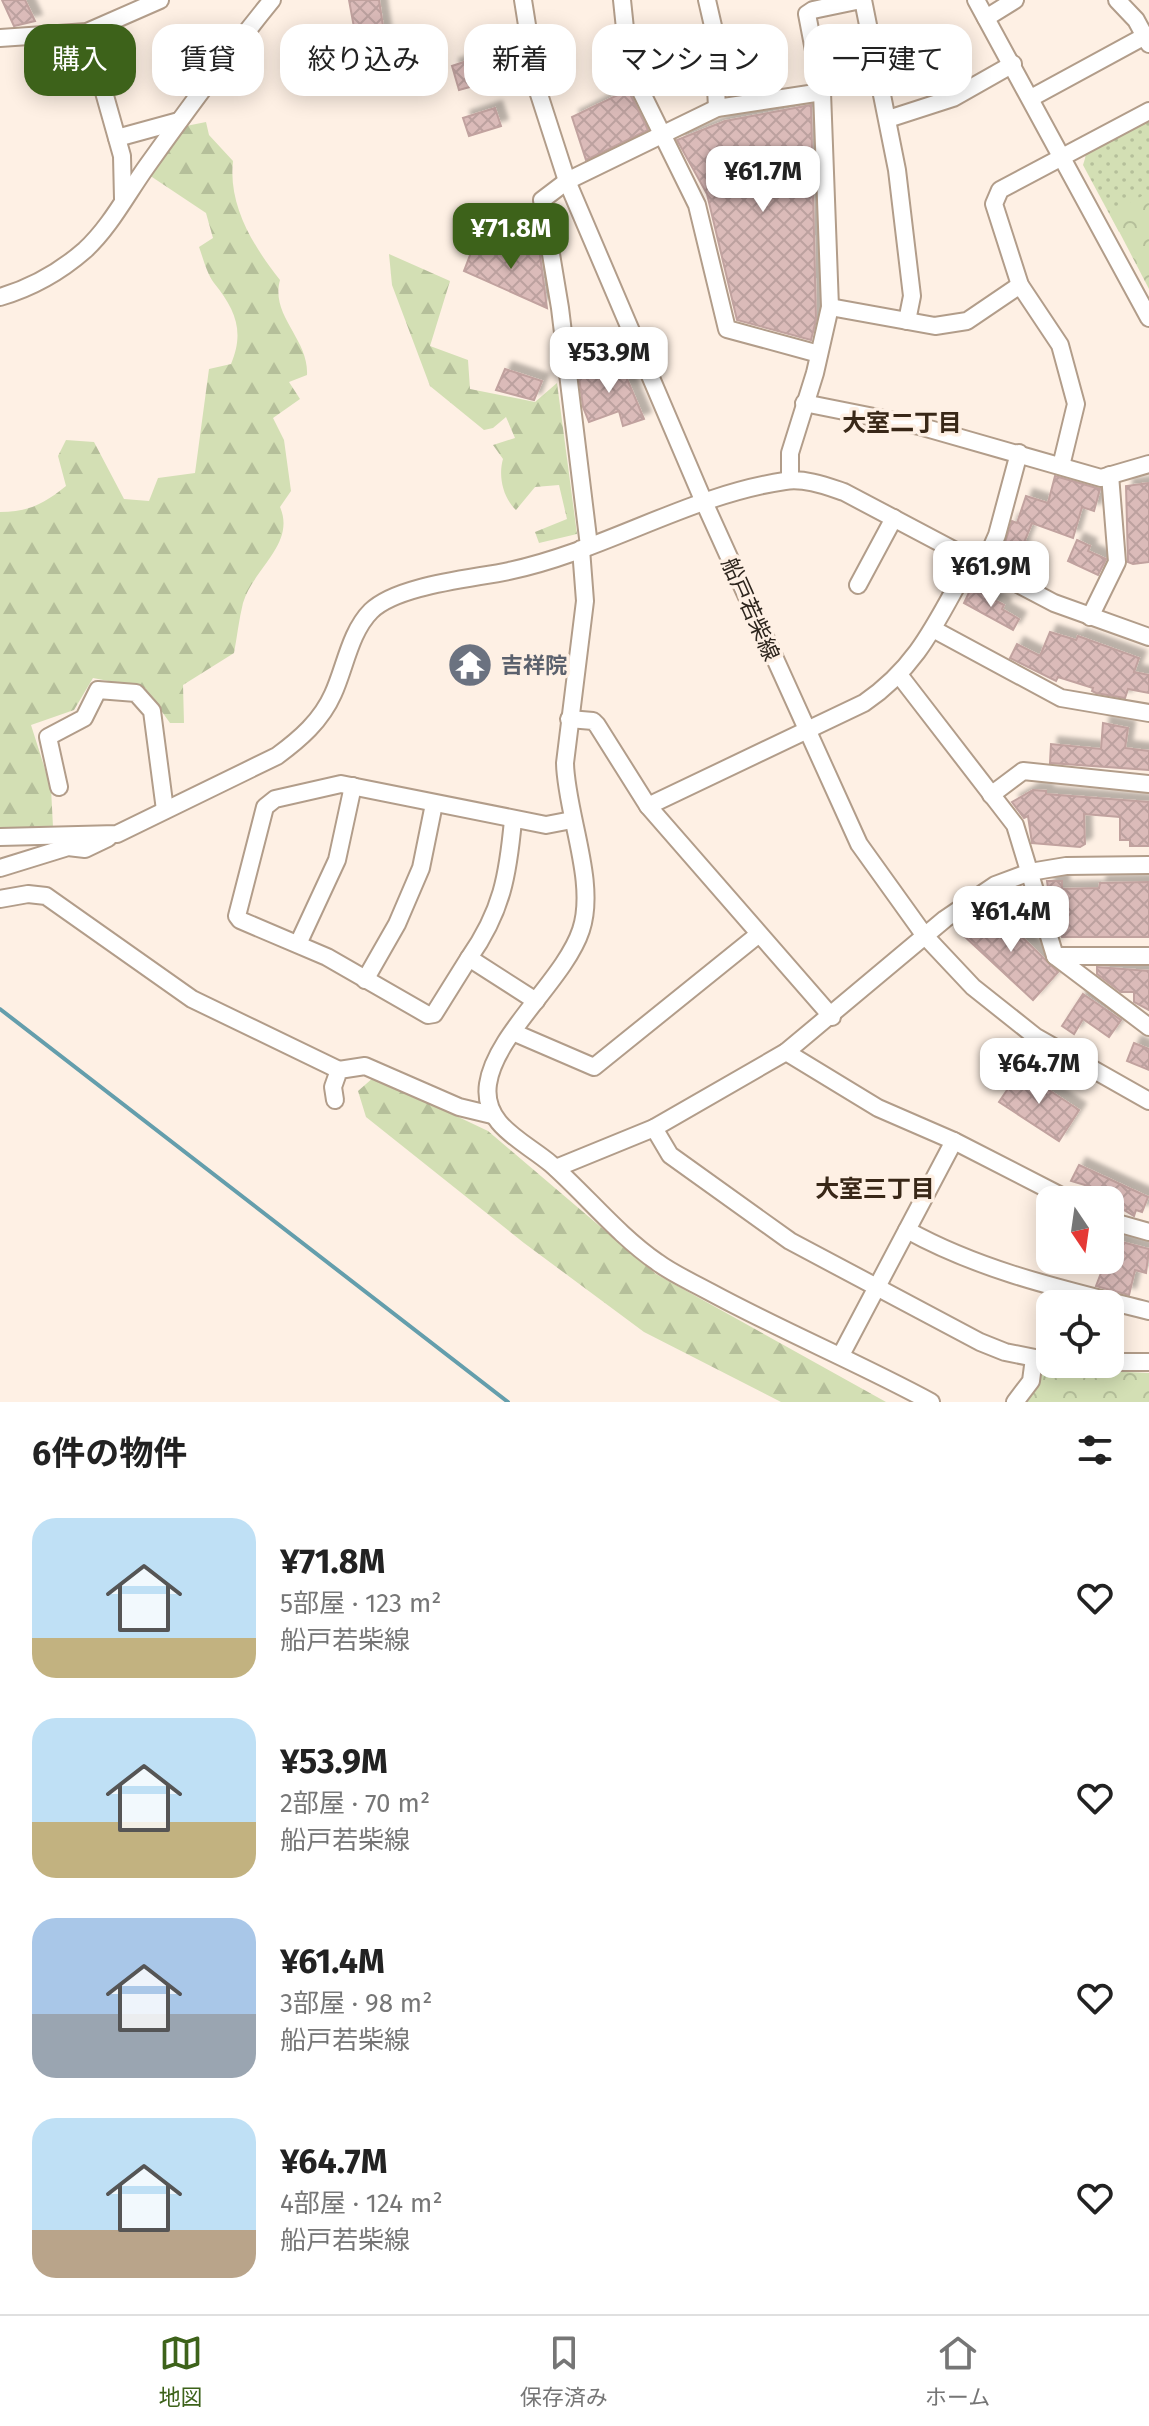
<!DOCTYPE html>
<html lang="ja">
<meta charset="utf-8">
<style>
body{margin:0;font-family:"Fira Sans","Noto Sans JP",sans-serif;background:#f6f6f6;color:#222;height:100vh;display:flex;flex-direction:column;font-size:30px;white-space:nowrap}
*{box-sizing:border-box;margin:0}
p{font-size:26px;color:#767676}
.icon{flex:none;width:44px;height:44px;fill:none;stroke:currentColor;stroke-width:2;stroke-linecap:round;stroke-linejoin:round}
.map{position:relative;height:1402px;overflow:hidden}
.drawer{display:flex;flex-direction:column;background:#fff;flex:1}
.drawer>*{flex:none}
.top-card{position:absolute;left:24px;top:24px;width:1102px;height:72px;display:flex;gap:16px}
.needle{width:52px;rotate:167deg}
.tools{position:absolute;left:1036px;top:1186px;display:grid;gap:16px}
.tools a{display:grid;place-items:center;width:88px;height:88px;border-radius:16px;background:#fff;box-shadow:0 4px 20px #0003;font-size:40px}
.price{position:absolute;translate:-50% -68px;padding:0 18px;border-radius:16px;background:#fff;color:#222;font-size:26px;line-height:52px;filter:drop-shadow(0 2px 4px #0008)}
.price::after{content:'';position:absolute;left:50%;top:48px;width:24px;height:18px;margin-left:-12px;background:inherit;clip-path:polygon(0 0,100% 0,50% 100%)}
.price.selected{background:#3d621a;color:#fff}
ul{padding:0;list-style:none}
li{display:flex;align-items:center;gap:24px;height:200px;padding:0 32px}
li span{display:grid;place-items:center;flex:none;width:224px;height:160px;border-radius:24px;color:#555}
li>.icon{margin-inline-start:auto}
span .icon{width:96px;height:96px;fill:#fffc;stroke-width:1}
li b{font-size:34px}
h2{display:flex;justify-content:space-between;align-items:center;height:96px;padding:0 32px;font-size:34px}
.chip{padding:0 28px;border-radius:24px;background:#fff;box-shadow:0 4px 20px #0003;font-size:28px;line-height:72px}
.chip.selected{background:#3d621a;color:#fff}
.tab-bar{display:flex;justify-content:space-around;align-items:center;height:112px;border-top:2px solid #e0e0e0;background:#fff;font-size:22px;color:#767676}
.tab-bar a{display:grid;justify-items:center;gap:4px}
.tab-bar .selected{color:#3d621a}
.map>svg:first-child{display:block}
</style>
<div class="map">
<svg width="1149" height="1402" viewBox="0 0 1149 1402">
<defs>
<pattern id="grass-dots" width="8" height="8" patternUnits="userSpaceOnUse" patternTransform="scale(2)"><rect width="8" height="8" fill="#d3dfb4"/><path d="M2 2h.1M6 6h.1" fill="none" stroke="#b5bf9a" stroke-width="1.8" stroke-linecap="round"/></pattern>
<pattern id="forest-firs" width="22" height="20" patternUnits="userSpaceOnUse" patternTransform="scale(2)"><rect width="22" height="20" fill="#d3dfb4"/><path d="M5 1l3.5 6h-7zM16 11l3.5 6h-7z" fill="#b5bf9a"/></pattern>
<pattern id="park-crowns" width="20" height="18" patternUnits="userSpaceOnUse" patternTransform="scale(2)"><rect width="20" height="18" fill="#d3dfb4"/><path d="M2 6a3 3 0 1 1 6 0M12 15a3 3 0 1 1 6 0" fill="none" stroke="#b5bf9a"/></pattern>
<pattern id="building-cross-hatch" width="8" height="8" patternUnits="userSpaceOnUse" patternTransform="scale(2)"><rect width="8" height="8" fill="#dbbbb9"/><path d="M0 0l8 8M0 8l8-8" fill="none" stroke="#bca19f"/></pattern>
<filter id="shadow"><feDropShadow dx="7" dy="-7" stdDeviation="2" flood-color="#0004"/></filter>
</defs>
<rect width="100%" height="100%" fill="#fef0e4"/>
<polygon fill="url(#grass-dots)" points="1149,118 1149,218 1119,232 1083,165 1087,152"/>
<g fill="url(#forest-firs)">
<path d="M206,122L209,135L233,161C228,205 253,246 280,280C270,316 309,339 307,375L289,382L300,399L273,418L284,440L291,491L280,507C296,544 253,569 243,603C239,619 237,637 234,653L183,685L184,723H170L145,688L93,678L74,710L31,725L51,788L53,827L0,828V512C28,512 44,504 66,486L58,456L66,440L94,442L124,499L149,501L158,478L195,473L209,369L231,364C245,331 235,309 214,283C207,274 203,258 199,247L213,238L206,213L149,175L186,126Z"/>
<path d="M389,254L450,281L430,346L468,360L470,389L535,402L557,383L577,534L539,543L535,532L567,519L559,485L535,487L516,510C503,498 498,476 503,459L493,445L515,438L506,417L493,428L484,430L430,386L392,285Z"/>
<polygon points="374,1077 488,1131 656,1274 886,1402 781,1402 644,1332 524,1243 366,1117 358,1091"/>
</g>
<g fill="url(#park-crowns)">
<polygon points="1149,192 1149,289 1110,214"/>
<polygon points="1044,1368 1149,1373 1149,1402 1024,1402 1038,1384 1040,1371"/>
</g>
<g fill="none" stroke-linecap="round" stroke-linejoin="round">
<polyline stroke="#649eac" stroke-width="4" points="0,1009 508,1402"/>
</g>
<g fill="url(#building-cross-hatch)" stroke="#c1a29f" stroke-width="2" filter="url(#shadow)">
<polygon points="2,0 25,0 35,21 14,26"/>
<polygon points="349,0 379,0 390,72 387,78 364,82"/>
<polygon points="488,54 495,80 459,90 452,66"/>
<polygon points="628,90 648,130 586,160 572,117"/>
<polygon points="811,105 816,320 811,340 737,320 707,194 677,140 725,121"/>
<polygon points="495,108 501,126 469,136 463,118"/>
<polygon points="539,248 547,308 464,271 472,250"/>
<polygon points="619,360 644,419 623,426 619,411 589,422 583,407 579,377"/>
<polygon points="505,369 542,381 534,400 496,390"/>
<polygon points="1055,476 1100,489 1094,511 1082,507 1073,538 1032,523 1013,569 999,561 1012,521 1017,523 1026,496 1048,503"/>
<polygon points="1149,483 1149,562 1133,564 1128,562 1126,486"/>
<polygon points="1077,540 1090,546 1088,551 1106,559 1098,575 1068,561"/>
<polygon points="971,588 1004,605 1002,609 1019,619 1013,630 964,603"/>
<polygon points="1050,632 1076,640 1078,636 1139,658 1134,672 1149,675 1149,693 1128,689 1125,698 1096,693 1092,691 1093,688 1058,677 1056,681 1010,658 1017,644 1040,656"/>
<polygon points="1103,723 1128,728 1125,748 1149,751 1149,770 1050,763 1051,744 1101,749"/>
<polygon points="1033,790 1046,791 1046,794 1149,802 1149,846 1130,846 1130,840 1120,840 1120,817 1084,814 1085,844 1080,847 1032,843 1028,816 1024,818 1012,802"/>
<polygon points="1047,881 1062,881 1062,889 1099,888 1100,883 1149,882 1149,937 1062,937 1056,923 1056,902 1050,902"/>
<polygon points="992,908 1058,972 1033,1000 964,936"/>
<polygon points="1097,967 1149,971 1149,1010 1134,1002 1134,992 1121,992 1097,974"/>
<polygon points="1083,994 1121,1020 1109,1037 1083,1019 1074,1034 1062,1026"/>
<polygon points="1134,1043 1149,1049 1149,1070 1127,1061"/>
<polygon points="1020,1071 1079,1110 1059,1141 999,1102"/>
<polygon points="1079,1165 1148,1197 1142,1212 1136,1210 1134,1216 1094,1192 1095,1188 1071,1181"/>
<polygon points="1110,1239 1149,1249 1146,1273 1135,1270 1129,1295 1096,1286 1106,1260 1110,1260"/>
</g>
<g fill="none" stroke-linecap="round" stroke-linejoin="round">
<g stroke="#b29d8a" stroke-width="20">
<g id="minor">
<polyline points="523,0 537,88 567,181 704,502 859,844 925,936 973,987 1036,1037 1149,1101"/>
<polyline points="622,0 629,67 697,205 727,329 819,354"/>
<polyline points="707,0 713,26 717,108"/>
<polyline points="863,0 897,170 912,296 907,321"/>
<polyline points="976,0 1149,318"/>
<polyline points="1117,0 1136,20 1149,44"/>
<polyline points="986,18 1015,0"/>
<polyline points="87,32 122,156 123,199"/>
<polyline points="0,38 87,32 160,0"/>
<polyline points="1031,98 1145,36"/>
<polyline points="888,119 953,98 1013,64"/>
<polyline points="117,138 179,121"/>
<path d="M0,297C31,288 61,271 85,250C110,227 127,194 147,166C187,110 228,54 272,0"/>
<polyline points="830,307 935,326 967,321 1020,285"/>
<polyline points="804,403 919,426 1101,478 1149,464"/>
<polyline points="1061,466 1076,404 1060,345 1020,285 994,204 1000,190 1149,111"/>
<polyline points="790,480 790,453 815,373 830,307 822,92 807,14 813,10 861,0"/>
<polyline points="589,546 560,308 542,200 567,181 717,108 822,92"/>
<path d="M581,549L585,601L565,763C566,813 597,882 581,930C565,979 495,1034 488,1084C482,1125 524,1141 551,1164C586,1195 618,1235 657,1262C673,1274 692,1282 710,1292C782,1331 859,1363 931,1402"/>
<polyline points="983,567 997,535 1019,453"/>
<polyline points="858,585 894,518"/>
<polyline points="1090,617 1117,562 1110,475"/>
<polyline points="933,629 1061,698 1149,713"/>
<polyline points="900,676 1015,825 1055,956 1149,1027"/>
<polyline points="569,719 593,721 597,725 648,806 832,1017"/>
<polyline points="59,787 48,737 84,718 98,690 136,693 152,711 165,810"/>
<polyline points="991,795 1023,771 1149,784"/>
<path d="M648,806L864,703C921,664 938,617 971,560"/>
<path d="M0,837L117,834L277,756C300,739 321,721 333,694C345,668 350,632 371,611C398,585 471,579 509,571C604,551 689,495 785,481C805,478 826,486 844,492L1054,603L1149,637"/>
<polyline points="0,868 68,847 85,849 108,838"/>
<polyline points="0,899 28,894 46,896 192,999 339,1070"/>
<polyline points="298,944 337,860 353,786"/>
<polyline points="1055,956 1149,956"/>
<path d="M469,958C502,911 508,875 513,820"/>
<polyline points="365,980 397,924 421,868 434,804"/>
<polyline points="536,1001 469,958 434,1014 428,1015 327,957 240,920 237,916 265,807 275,799 341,784 546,825 572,820"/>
<polyline points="515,1033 594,1067 759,934"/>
<polyline points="786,1052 878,1108 954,1141 1069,1200"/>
<polyline points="335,1100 333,1087 339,1070 365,1066 459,1107 492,1115"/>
<polyline points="654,1128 670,1155 790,1241 980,1342 1005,1352 1050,1361"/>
<polyline points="556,1168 654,1128 786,1052 945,919 995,885 1030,872 1066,866 1149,865"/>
<polyline points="1110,1221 1149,1232"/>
<path d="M907,1230C983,1272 1066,1290 1149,1311"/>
<polyline points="841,1355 954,1141"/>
<polyline points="1110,1362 1149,1362"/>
<polyline points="1015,1402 1031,1381 1034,1358"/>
</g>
</g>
<use href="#minor" stroke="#fff" stroke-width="16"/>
</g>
<defs>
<g id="temple-disc" transform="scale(2.3)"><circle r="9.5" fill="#6b7280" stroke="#fef0e4"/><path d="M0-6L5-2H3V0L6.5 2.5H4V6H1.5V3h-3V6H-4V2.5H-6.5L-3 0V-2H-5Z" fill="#fff"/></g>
</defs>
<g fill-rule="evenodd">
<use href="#temple-disc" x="470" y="665"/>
</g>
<g text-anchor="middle" stroke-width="7" stroke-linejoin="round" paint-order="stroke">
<g font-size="22" fill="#2d251d" stroke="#fef0e4">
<text transform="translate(751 609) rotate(66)" y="8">船戸若柴線</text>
</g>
<g font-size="22" font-weight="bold" fill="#5b616d" stroke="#fef0e4" text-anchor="start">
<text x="501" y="673">吉祥院</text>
</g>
<g font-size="24" font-weight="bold" fill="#382717" stroke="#fef0e4">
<text x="902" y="431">大室二丁目</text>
<text x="875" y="1197">大室三丁目</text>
</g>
</g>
</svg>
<div class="tools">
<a><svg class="needle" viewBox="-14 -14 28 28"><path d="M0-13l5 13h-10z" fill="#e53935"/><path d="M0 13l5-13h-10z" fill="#767676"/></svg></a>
<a><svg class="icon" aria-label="locate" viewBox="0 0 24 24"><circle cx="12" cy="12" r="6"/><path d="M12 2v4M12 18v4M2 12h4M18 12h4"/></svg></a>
</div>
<b class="price" style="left:763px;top:214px">¥61.7M</b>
<b class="price selected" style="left:511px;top:271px">¥71.8M</b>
<b class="price" style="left:609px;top:395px">¥53.9M</b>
<b class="price" style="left:991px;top:609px">¥61.9M</b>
<b class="price" style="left:1011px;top:954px">¥61.4M</b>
<b class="price" style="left:1039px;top:1106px">¥64.7M</b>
<div class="top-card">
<a class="chip selected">購入</a>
<a class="chip">賃貸</a>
<a class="chip">絞り込み</a>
<a class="chip">新着</a>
<a class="chip">マンション</a>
<a class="chip">一戸建て</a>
</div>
</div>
<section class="drawer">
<h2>6件の物件<svg class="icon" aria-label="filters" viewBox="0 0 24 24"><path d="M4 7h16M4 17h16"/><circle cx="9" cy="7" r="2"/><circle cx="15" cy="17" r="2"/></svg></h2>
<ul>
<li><span style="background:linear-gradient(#bfe0f5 75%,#c2b280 0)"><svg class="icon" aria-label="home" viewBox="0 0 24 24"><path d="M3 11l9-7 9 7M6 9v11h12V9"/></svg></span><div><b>¥71.8M</b><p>5部屋 · 123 m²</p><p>船戸若柴線</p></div><svg class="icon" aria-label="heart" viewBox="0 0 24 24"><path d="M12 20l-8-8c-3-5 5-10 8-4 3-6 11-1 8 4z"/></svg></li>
<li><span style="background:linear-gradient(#bfe0f5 65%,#c2b280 0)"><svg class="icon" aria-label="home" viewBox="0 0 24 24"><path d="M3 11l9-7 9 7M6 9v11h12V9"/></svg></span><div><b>¥53.9M</b><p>2部屋 · 70 m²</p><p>船戸若柴線</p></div><svg class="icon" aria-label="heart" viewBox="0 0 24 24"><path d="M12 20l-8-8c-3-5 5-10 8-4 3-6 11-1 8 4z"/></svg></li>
<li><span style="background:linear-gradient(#a9c7e8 60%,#9aa5b1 0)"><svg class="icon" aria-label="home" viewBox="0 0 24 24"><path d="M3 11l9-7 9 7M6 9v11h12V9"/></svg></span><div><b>¥61.4M</b><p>3部屋 · 98 m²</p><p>船戸若柴線</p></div><svg class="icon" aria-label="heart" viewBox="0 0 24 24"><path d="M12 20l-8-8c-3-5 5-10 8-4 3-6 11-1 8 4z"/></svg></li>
<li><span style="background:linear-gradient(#bfe0f5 70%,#b9a48a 0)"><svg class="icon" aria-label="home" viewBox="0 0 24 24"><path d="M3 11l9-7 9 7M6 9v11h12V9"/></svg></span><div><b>¥64.7M</b><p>4部屋 · 124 m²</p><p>船戸若柴線</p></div><svg class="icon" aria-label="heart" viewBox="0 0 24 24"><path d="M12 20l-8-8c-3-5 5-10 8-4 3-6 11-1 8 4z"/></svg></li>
</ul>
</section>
<nav class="tab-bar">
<a class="selected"><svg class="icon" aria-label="map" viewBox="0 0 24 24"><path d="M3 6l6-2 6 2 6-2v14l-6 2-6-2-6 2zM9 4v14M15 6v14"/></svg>地図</a>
<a><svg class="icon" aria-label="saved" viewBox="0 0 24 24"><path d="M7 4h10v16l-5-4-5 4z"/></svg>保存済み</a>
<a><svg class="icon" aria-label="home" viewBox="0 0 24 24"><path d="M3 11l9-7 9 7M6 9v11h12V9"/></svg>ホーム</a>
</nav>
